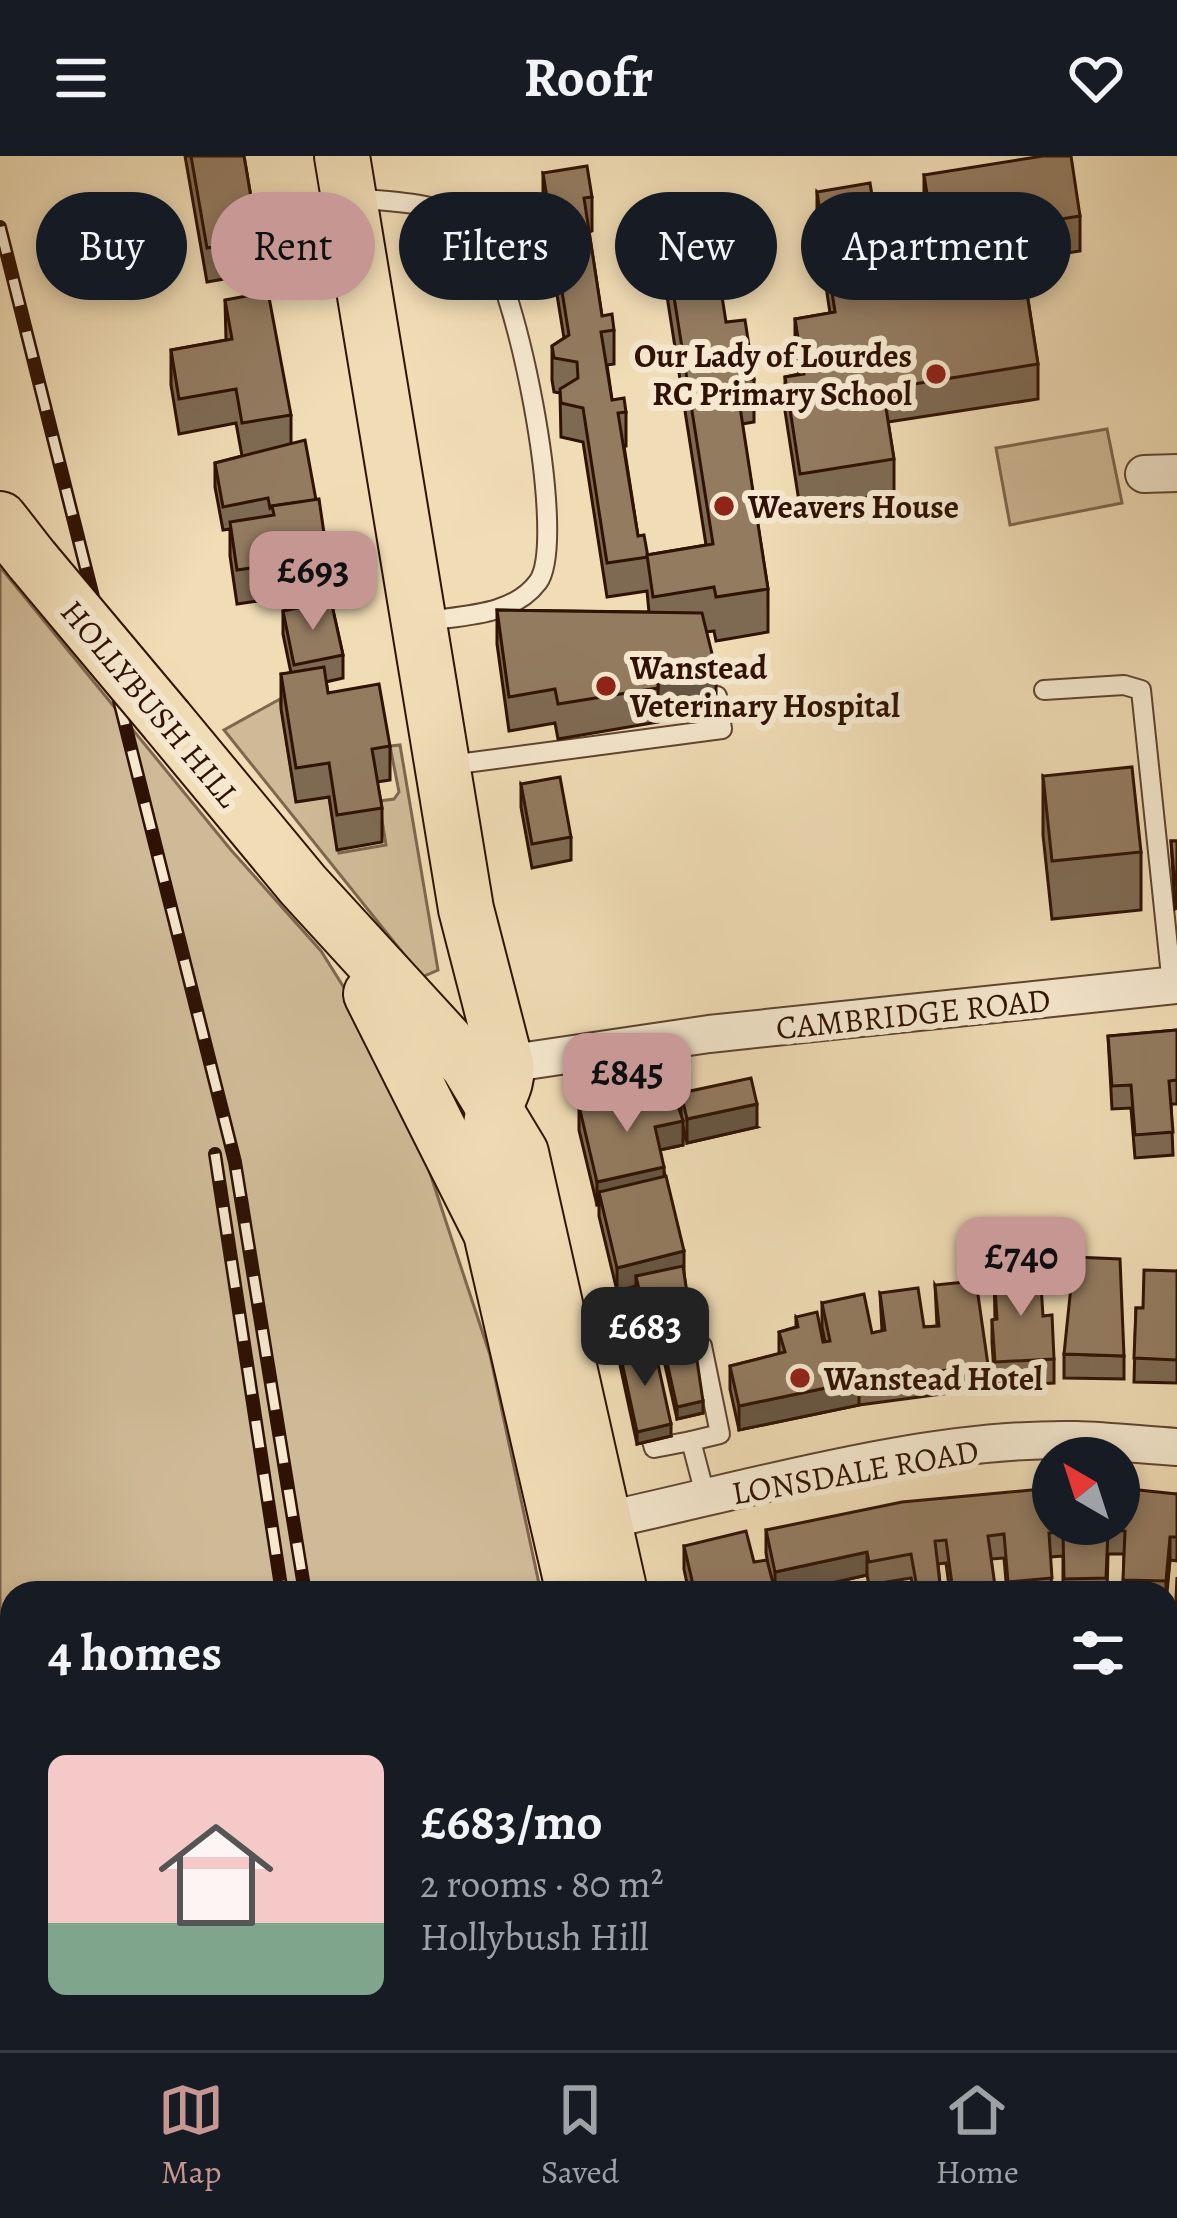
<!DOCTYPE html>
<meta charset="utf-8">
<style>
body{margin:0;font-family:Alegreya,serif;background:#20242c;color:#f1f3f6;height:100vh;display:flex;flex-direction:column;font-size:45px;white-space:nowrap}
*{box-sizing:border-box;margin:0}
p{font-size:39px;color:#9ea1a6}
.icon{flex:none;width:66px;height:66px;fill:none;stroke:currentColor;stroke-width:2;stroke-linecap:round;stroke-linejoin:round}
.map{position:relative;flex:1;overflow:hidden}
.sheet{position:absolute;left:0px;top:1425px;width:1179px;height:471px;display:flex;flex-direction:column;background:#171b24;border-radius:36px 36px 0 0;box-shadow:0 6px 18px #0003}
.sheet>*{flex:none}
.hud{position:absolute;left:36px;top:36px;width:1107px;height:108px;display:flex;gap:24px}
.needle{width:78px;rotate:321deg}
.fabs{position:absolute;left:1032px;top:1281px;display:grid;gap:24px}
.fabs a{display:grid;place-items:center;width:108px;height:108px;border-radius:50%;background:#171b24;box-shadow:0 6px 18px #0003;font-size:60px}
.price{position:absolute;translate:-50% -102px;padding:0 27px;border-radius:24px;background:#c59692;color:#111;font-size:39px;line-height:78px;filter:drop-shadow(0 3px 6px #0008)}
.price::after{content:'';position:absolute;left:50%;top:72px;width:36px;height:27px;margin-left:-18px;background:inherit;clip-path:polygon(0 0,100% 0,50% 100%)}
.price.on{background:#222;color:#fff}
ul{padding:0;list-style:none}
li{display:flex;align-items:center;gap:36px;height:300px;padding:0 48px}
li+li{border-top:3px solid #363941}
li span{display:grid;place-items:center;flex:none;width:336px;height:240px;border-radius:18px;color:#555}
li>.icon{margin-inline-start:auto}
span .icon{width:144px;height:144px;fill:#fffc;stroke-width:1}
li b{font-size:51px}
h2{display:flex;justify-content:space-between;align-items:center;height:144px;padding:0 48px;font-size:51px}
.tag{padding:0 42px;border-radius:54px;background:#171b24;box-shadow:0 6px 18px #0003;font-size:42px;line-height:108px}
.tag.on{background:#c59692;color:#111}
header{display:flex;justify-content:space-between;align-items:center;height:156px;padding:0 48px;background:#171b24;font-size:54px;font-weight:700}
.dock{display:flex;justify-content:space-around;align-items:center;height:168px;border-top:3px solid #363941;background:#171b24;font-size:33px;color:#9ea1a6}
.dock a{display:grid;justify-items:center;gap:6px}
.dock .on{color:#c59692}
.map>svg:first-child{display:block}
</style>
<header><svg class="icon" aria-label="menu" viewBox="0 0 24 24"><path d="M4 6h16M4 12h16M4 18h16"/></svg>Roofr<svg class="icon" aria-label="heart" viewBox="0 0 24 24"><path d="M12 20l-8-8c-3-5 5-10 8-4 3-6 11-1 8 4z"/></svg></header>
<div class="map">
<svg width="1177" height="1894" viewBox="0 0 1177 1894">
<rect width="100%" height="100%" fill="#f0dcb5"/>
<filter id="stains"><feTurbulence type="fractalNoise" baseFrequency=".00167" numOctaves="4"/><feColorMatrix values="0 0 0 0 .2 0 0 0 0 .09 0 0 0 0 .02 0 0 0 .5 -.17"/></filter>
<radialGradient id="worn" r=".72"><stop offset=".6" stop-color="#630" stop-opacity="0"/><stop offset="1" stop-color="#630" stop-opacity=".3"/></radialGradient>
<g fill="#cfba97" stroke="#7f664e" stroke-width="3">
<polygon points="1107,273 1122,347 1010,369 996,292"/>
<polygon points="0,411 231,694 321,795 412,940 424,999 490,1199 541,1437 12,1437 12,1681 0,1676"/>
<polygon points="280,543 296,645 329,641 339,697 386,689 379,645 394,643 399,636 390,590 400,589 438,814 422,821 224,574"/>
</g>
<g fill="none" stroke-linecap="round" stroke-linejoin="round">
<g stroke="#5f4430" stroke-width="22">
<g id="lane">
<path d="M352,42C391,46 444,45 475,72C515,109 569,384 538,426C512,461 461,459 421,466"/>
<polyline points="1044,534 1124,529 1141,534 1172,829"/>
<polyline points="450,609 722,573 717,540"/>
<polyline points="570,1187 625,1172 633,1206"/>
<polyline points="652,1285 654,1292 691,1285 706,1342"/>
<polyline points="691,1285 720,1278 702,1190"/>
</g>
</g>
<g stroke="#5f4430" stroke-width="40">
<g id="street">
<polyline points="1144,318 1177,317"/>
<polyline points="506,908 709,878 1177,829"/>
<path d="M607,1364C754,1332 926,1281 1076,1284C1110,1285 1144,1289 1177,1291"/>
<polyline points="1167,1755 1177,1756"/>
<polyline points="0,1884 18,1894"/>
</g>
</g>
<g stroke="#2f1204" stroke-width="58">
<g id="primary">
<path d="M342,0L466,753L506,908C509,930 496,941 492,962C485,1001 488,1037 491,1077"/>
<polyline points="0,363 32,404"/>
<polyline points="167,565 303,729 468,909 521,997 620,1437"/>
<polyline points="371,838 491,1077 574,1437"/>
<polyline points="0,1750 12,1755"/>
<polyline points="339,1884 362,1894"/>
<polyline points="881,1884 907,1894"/>
<polyline points="420,1894 508,1884"/>
</g>
</g>
<use href="#lane" stroke="#f5e8cf" stroke-width="18"/>
<use href="#street" stroke="#f5e8cf" stroke-width="36"/>
<use href="#primary" stroke="#f0dcb5" stroke-width="54"/>
<g stroke="#2f1204" stroke-width="14">
<g id="rail">
<polyline points="0,71 235,1006 305,1437"/>
<polyline points="215,998 282,1437"/>
<polyline points="264,1894 266,1884"/>
<polyline points="287,1894 288,1884"/>
</g>
</g>
<use href="#rail" stroke="#f5e8cf" stroke-width="9" stroke-dasharray="27" stroke-linecap="butt"/>
<g stroke="#2f1204" stroke-width="58" stroke-linecap="butt">
<polyline id="primary-bridge" points="32,404 167,565"/>
</g>
<use href="#primary-bridge" stroke="#f0dcb5" stroke-width="54"/>
</g>
<g fill="#7e6a53" stroke="#2f1204" stroke-width="3">
<polygon points="185,0 244,0 258,83 258,117 207,126"/>
<polygon points="543,17 592,41 592,75 589,76 602,160 614,174 614,208 607,209 612,244 626,256 626,290 624,290 638,380 647,399 706,389 659,89 659,46 726,166 754,223 754,266 742,268 768,433 768,476 716,485 714,475 706,476 716,549 658,561 658,566 558,583 555,567 509,575 497,488 497,454 649,456 647,435 607,441 583,286 561,281 560,237 554,236 552,224 552,190 564,182 543,52"/>
<polygon points="924,19 1080,60 1080,95 1022,104 1038,208 1038,243 888,266 894,303 894,337 800,352 785,255 785,221 799,218 795,197 795,163 830,157 817,70 817,36 884,115 932,107 924,53"/>
<polygon points="225,144 291,259 291,288 331,425 331,445 343,499 343,522 326,526 328,537 390,590 390,624 377,626 382,652 382,686 337,694 329,641 296,646 281,553 281,518 291,517 283,478 283,455 289,453 287,441 237,448 230,400 230,373 223,374 215,331 215,307 242,300 236,267 179,278 171,229 171,194 226,184"/>
<polygon points="1043,620 1141,696 1141,754 1052,763 1043,679"/>
<polygon points="521,628 571,681 571,704 532,712 521,651"/>
<polygon points="1171,685 1177,685 1177,752 1175,753"/>
<polygon points="1177,874 1177,948 1171,948 1173,999 1135,1002 1131,952 1112,953 1108,880"/>
<polygon points="681,937 757,971 687,987 683,970 683,989 660,994 684,1119 703,1257 677,1263 660,1187 649,1190 636,1130 617,1135 599,1060 599,1049 597,1049 579,974 579,950 681,959"/>
<polygon points="1177,1115 1177,1227 1134,1226 1136,1152 1143,1152"/>
<polygon points="994,1117 1043,1160 1054,1203 1054,1227 995,1230 992,1187 992,1164 995,1163"/>
<polygon points="935,1129 988,1209 988,1232 859,1249 739,1274 730,1233 730,1210 779,1198 779,1176 796,1171 796,1161 823,1186 825,1186 822,1171 822,1147 872,1177 882,1175 880,1137 924,1171 937,1170"/>
<polygon points="620,1197 671,1280 637,1288 620,1209"/>
<polygon points="1064,1198 1124,1200 1124,1223 1064,1222"/>
<polygon points="1177,1338 1177,1405 1170,1404 1167,1437 1123,1437 1124,1398 1108,1398 1107,1437 1063,1437 1063,1400 1050,1401 1052,1437 1007,1437 1004,1402 991,1403 995,1437 950,1437 946,1407 938,1408 941,1437 914,1437 911,1422 869,1429 867,1419 787,1437 774,1437 773,1430 773,1437 689,1437 684,1413 684,1390 768,1409 766,1397 766,1374"/>
<polygon points="1177,1421 1177,1466 1175,1465"/>
<polygon points="1167,1597 1177,1599 1177,1686 1167,1685"/>
</g>
<g fill="#675643" stroke="#2f1204" stroke-width="3">
<polygon points="716,514 716,549 658,561 658,527"/>
<polygon points="757,948 757,971 687,987 687,963"/>
<polygon points="683,965 683,989 655,995 655,971"/>
<polygon points="664,1011 664,1034 599,1036 599,1049 597,1049 597,1026"/>
<polygon points="684,1095 684,1119 636,1120 636,1130 617,1135 617,1112"/>
<polygon points="660,1175 660,1187 649,1190 649,1178"/>
<polygon points="859,1225 859,1249 739,1274 739,1250"/>
<polygon points="703,1245 703,1257 677,1263 677,1251"/>
<polygon points="671,1268 671,1280 637,1288 637,1276"/>
<polygon points="1170,1381 1170,1404 1166,1437 1166,1425"/>
<polygon points="867,1396 867,1419 787,1437 775,1437 775,1416"/>
<polygon points="773,1427 773,1437 739,1437 739,1435"/>
</g>
<g fill="#937b60" stroke="#2f1204" stroke-width="3">
<polygon points="191,0 244,0 258,83 207,92"/>
<polygon points="1043,0 1071,0 1080,60 999,73 1003,96 1020,93 1038,208 883,233 894,303 800,318 785,221 804,218 795,163 835,156 817,36 870,27 884,115 938,106 924,19"/>
<polygon points="587,10 592,41 584,42 602,160 612,158 614,174 601,176 612,244 624,242 626,256 618,257 638,380 644,379 648,401 607,407 583,252 561,247 560,233 578,222 577,206 554,202 552,190 569,179 543,17"/>
<polygon points="706,38 726,166 745,164 754,223 736,225 768,433 716,441 714,431 653,441 647,399 713,388 659,46"/>
<polygon points="268,136 291,259 242,267 236,233 179,243 171,194 232,183 225,144"/>
<polygon points="305,284 316,344 272,350 270,352 268,342 223,351 215,307"/>
<polygon points="319,343 331,425 290,431 287,407 237,414 230,366 274,359 272,350"/>
<polygon points="331,445 343,499 294,509 283,455"/>
<polygon points="497,454 702,457 716,514 658,527 658,532 558,548 555,533 509,541"/>
<polygon points="324,511 328,537 379,528 390,590 372,593 382,652 337,659 329,607 296,612 281,518"/>
<polygon points="1132,611 1141,696 1052,705 1043,620"/>
<polygon points="560,621 571,681 532,688 521,628"/>
<polygon points="1171,685 1177,685 1177,729 1175,729"/>
<polygon points="1177,874 1177,924 1169,925 1173,976 1135,979 1131,929 1112,930 1108,880"/>
<polygon points="751,922 757,948 687,963 681,937"/>
<polygon points="675,940 683,965 655,971 664,1011 597,1026 579,950"/>
<polygon points="666,1020 684,1095 617,1112 599,1036"/>
<polygon points="1074,1101 1120,1103 1124,1200 1064,1198"/>
<polygon points="683,1110 703,1245 677,1251 660,1175 649,1178 636,1120"/>
<polygon points="1040,1114 1043,1160 1052,1159 1054,1203 995,1206 992,1164 997,1163 994,1117"/>
<polygon points="1144,1114 1177,1115 1177,1204 1134,1202 1136,1152 1143,1152"/>
<polygon points="976,1125 988,1209 859,1225 739,1250 730,1210 785,1196 779,1176 798,1171 796,1161 817,1156 823,1186 830,1185 822,1147 864,1138 872,1177 885,1174 880,1137 918,1132 924,1171 939,1170 935,1129"/>
<polygon points="654,1190 671,1268 637,1276 620,1197"/>
<polygon points="1053,1332 1053,1368 1119,1368 1119,1332 1177,1338 1177,1381 1170,1381 1166,1425 1123,1424 1125,1375 1114,1374 1108,1375 1106,1422 1064,1423 1063,1376 1049,1377 1052,1422 1008,1426 1004,1378 988,1380 995,1430 953,1436 946,1384 935,1385 941,1437 918,1437 911,1398 869,1406 867,1396 775,1416 766,1374 902,1346"/>
<polygon points="746,1375 754,1406 767,1404 773,1427 739,1435 740,1437 695,1437 684,1390"/>
<polygon points="1167,1597 1177,1599 1177,1643 1167,1641"/>
</g>
<g fill="#8f2418" stroke="#f5e8cf" stroke-width="4.5">
<circle cx="936" cy="218" r="12"/>
<circle cx="724" cy="350" r="12"/>
<circle cx="606" cy="530" r="12"/>
<circle cx="800" cy="1222" r="12"/>
</g>
<g text-anchor="middle" stroke-width="12" stroke-linejoin="round" paint-order="stroke">
<g font-size="33" font-weight="bold" fill="#2f1204" stroke="#f5e8cf" text-anchor="start">
<text x="912" y="211" text-anchor="end">Our Lady of Lourdes<tspan x="912" dy="38">RC Primary School</tspan></text>
<text x="748" y="362">Weavers House</text>
<text x="630" y="523">Wanstead<tspan x="630" dy="38">Veterinary Hospital</tspan></text>
<text x="824" y="1234">Wanstead Hotel</text>
</g>
<g font-size="33" fill="#2f1204" stroke="#f5e8cf">
<text transform="translate(151 547) rotate(50)" y="12">HOLLYBUSH HILL</text>
<text transform="translate(913 857) rotate(-6)" y="12">CAMBRIDGE ROAD</text>
<text transform="translate(855 1315) rotate(-10)" y="12">LONSDALE ROAD</text>
</g>
</g>
<rect width="100%" height="100%" filter="url(#stains)"/>
<rect width="100%" height="100%" fill="url(#worn)"/>
</svg>
<div class="fabs">
<a><svg class="needle" viewBox="-14 -14 28 28"><path d="M0-13l5 13h-10z" fill="#e53935"/><path d="M0 13l5-13h-10z" fill="#9ea1a6"/></svg></a>
</div>
<b class="price" style="left:313px;top:477px">£693</b>
<b class="price" style="left:627px;top:979px">£845</b>
<b class="price" style="left:1021px;top:1163px">£740</b>
<b class="price on" style="left:645px;top:1233px">£683</b>
<div class="hud">
<a class="tag">Buy</a>
<a class="tag on">Rent</a>
<a class="tag">Filters</a>
<a class="tag">New</a>
<a class="tag">Apartment</a>
</div>
<section class="sheet">
<h2>4 homes<svg class="icon" aria-label="filters" viewBox="0 0 24 24"><path d="M4 7h16M4 17h16"/><circle cx="9" cy="7" r="2"/><circle cx="15" cy="17" r="2"/></svg></h2>
<ul>
<li><span style="background:linear-gradient(#f6c9c9 70%,#7fa58c 0)"><svg class="icon" aria-label="home" viewBox="0 0 24 24"><path d="M3 11l9-7 9 7M6 9v11h12V9"/></svg></span><div><b>£683/mo</b><p>2 rooms · 80 m²</p><p>Hollybush Hill</p></div></li>
</ul>
</section>
</div>
<nav class="dock">
<a class="on"><svg class="icon" aria-label="map" viewBox="0 0 24 24"><path d="M3 6l6-2 6 2 6-2v14l-6 2-6-2-6 2zM9 4v14M15 6v14"/></svg>Map</a>
<a><svg class="icon" aria-label="saved" viewBox="0 0 24 24"><path d="M7 4h10v16l-5-4-5 4z"/></svg>Saved</a>
<a><svg class="icon" aria-label="home" viewBox="0 0 24 24"><path d="M3 11l9-7 9 7M6 9v11h12V9"/></svg>Home</a>
</nav>
